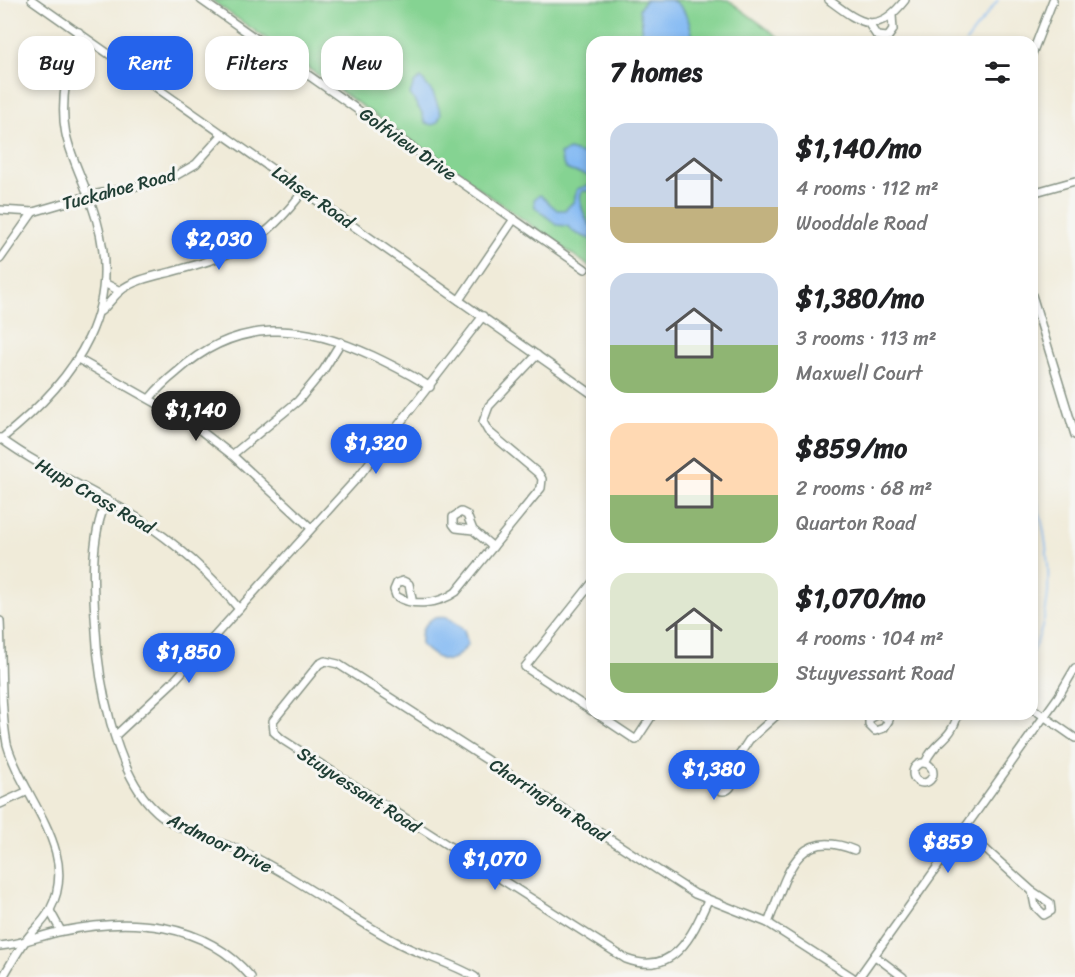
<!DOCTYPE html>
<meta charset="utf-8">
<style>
body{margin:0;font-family:Sriracha,sans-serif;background:#f6f6f6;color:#202124;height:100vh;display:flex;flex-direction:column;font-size:22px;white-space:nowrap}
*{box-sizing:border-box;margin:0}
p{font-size:20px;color:#757577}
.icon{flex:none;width:33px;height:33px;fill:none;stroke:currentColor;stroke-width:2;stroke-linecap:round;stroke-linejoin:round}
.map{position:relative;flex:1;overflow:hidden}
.side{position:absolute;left:586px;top:36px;width:452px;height:684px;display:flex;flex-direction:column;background:#fff;border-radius:18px;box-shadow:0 3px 9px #0003}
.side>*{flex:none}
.hud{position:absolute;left:18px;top:36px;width:478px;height:54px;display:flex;gap:12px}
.price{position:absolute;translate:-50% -51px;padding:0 14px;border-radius:21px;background:#2563eb;color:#fff;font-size:20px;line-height:39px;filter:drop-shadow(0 2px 3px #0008)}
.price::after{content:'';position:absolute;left:50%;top:36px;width:18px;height:14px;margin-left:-9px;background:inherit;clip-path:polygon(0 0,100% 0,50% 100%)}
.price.on{background:#222;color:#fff}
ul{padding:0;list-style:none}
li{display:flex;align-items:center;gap:18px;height:150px;padding:0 24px}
li span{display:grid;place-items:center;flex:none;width:168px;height:120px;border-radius:18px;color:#555}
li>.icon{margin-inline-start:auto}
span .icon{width:72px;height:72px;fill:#fffc;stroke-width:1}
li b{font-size:26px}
h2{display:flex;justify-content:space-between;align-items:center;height:72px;padding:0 24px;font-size:26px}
.tag{padding:0 21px;border-radius:18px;background:#fff;box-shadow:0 3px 9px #0003;font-size:21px;line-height:54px}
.tag.on{background:#2563eb;color:#fff}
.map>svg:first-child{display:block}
</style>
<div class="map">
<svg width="1075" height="977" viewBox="0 0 1075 977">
<rect width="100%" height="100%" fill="#f6f6f2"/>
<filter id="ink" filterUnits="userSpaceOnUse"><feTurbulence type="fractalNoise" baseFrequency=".0167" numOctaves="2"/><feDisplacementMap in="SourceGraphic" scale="12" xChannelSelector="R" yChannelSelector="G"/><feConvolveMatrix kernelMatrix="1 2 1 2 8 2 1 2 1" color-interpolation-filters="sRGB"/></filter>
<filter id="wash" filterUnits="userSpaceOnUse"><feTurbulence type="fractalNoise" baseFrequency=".008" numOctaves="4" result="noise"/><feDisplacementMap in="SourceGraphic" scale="24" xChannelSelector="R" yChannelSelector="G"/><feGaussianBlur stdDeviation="1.35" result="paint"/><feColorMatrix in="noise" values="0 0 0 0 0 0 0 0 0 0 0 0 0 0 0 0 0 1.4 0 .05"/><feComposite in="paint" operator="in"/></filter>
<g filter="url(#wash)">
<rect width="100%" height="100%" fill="#f0ebd9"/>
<polygon fill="#85d392" stroke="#528863" stroke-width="1.5" points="211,0 728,0 784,41 592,42 592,268"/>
<g fill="#84baf3" stroke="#527c94" stroke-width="1.5">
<path d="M645,0C653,0 662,0 670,0C686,4 692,28 693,42H640L642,24L639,9Z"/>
<polygon points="421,78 433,93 441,114 438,122 433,125 425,123 422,113 410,94 414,83"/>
<path d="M569,150L592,157V178C577,167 565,180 560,154Z"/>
<path d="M592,184V191H582C577,201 586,220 592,228V240L575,233L567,226L557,225L535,207L534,199L540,195L557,210H565L574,201L577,189Z"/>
<path d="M447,617L464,630L468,645C450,667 442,664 421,645C420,632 422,626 433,618Z"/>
</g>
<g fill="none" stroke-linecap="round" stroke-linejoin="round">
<g stroke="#84baf3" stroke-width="1.5">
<polyline points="966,42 998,0"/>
<path d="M1032,483C1048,536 1059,600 1032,652"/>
</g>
</g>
</g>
<g filter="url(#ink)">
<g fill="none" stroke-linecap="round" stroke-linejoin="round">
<g stroke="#889486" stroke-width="10">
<g id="minor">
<polyline points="32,0 592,394"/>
<polyline points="201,0 585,269"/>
<path d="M829,0C860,23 876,37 905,0"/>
<polyline points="869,24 877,36 888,37 893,30 892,15"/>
<polyline points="1032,54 1053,0"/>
<polyline points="1032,193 1075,181"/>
<polyline points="0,210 33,212 88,196 170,179 196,164 223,134"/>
<polyline points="0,259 33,212"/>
<polyline points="104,283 120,291"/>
<polyline points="1032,295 1075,435"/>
<polyline points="459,300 514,219"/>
<path d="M101,311C108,305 113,297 120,291C133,280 155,276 171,272C235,254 263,246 304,190"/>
<polyline points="78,359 191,423 232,455 311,528"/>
<path d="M150,398C158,388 167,380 177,372C238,317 303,323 373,356C392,365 412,375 430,387"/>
<path d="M0,438C42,469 91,489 136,517C174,542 210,573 239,609"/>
<path d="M0,440C77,379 129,307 92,206C74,154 57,139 66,80C68,63 70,47 79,32"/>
<polyline points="232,455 298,401 323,371 341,342"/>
<path d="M107,500C89,537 93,591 96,631C98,681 115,768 151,806C177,834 215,838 248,854C301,880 348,917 400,944C425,957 452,963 475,977"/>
<polyline points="473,530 456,528 453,524 453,517 461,512 467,515 473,530 493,547"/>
<polyline points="592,583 525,667 592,711"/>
<path d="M412,599L409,584L403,581L397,583L394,590L396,596C413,607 439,604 456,592L541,488L542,479L539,474L488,431L483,422L489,406L537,355"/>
<path d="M0,621C2,661 0,705 7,744C22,798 81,851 50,910C45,920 37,927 30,935C20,947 11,963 3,977"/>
<polyline points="1032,708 1075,738"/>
<polyline points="597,714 636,740 653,714"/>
<polygon points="879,714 889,720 884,728 875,731 869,725 869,719"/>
<polyline points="116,735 174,681 359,476 483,316"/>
<circle cx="923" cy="773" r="10"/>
<path d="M925,763C936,738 950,743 958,714"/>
<circle cx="723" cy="782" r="9"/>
<polyline points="727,774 749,740 778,714"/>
<polyline points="0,804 28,791"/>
<polyline points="964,830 1032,891 1050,903 1051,911 1044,915 1035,906 1032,891"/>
<path d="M708,900C692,936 674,977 626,959L283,740L274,732L273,721L319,664L325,661L338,664L695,894L768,923L852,977"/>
<polyline points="50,911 61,931"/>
<path d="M768,923C786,880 794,825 854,850"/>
<path d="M0,946C23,944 41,935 63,931C129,917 204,921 251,977"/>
<polyline points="875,956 903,977"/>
<polyline points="859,977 1058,697 1075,668"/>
</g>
</g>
<use href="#minor" stroke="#fff" stroke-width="7"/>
</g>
</g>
<g text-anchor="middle" stroke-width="6" stroke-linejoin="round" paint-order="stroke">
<g font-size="18" fill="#1f3d34" stroke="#f6f6f2">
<text transform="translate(408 144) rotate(35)" y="6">Golfview Drive</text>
<text transform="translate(119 189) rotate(-15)" y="6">Tuckahoe Road</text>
<text transform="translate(313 197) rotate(35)" y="6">Lahser Road</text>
<text transform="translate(95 496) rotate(30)" y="6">Hupp Cross Road</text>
<text transform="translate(359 790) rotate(33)" y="6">Stuyvessant Road</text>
<text transform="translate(549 800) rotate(33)" y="6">Charrington Road</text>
<text transform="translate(220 843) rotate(26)" y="6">Ardmoor Drive</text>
</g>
</g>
</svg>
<b class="price" style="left:219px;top:271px">$2,030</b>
<b class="price on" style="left:196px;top:442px">$1,140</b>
<b class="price" style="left:376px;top:475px">$1,320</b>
<b class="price" style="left:189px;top:684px">$1,850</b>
<b class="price" style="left:714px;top:801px">$1,380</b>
<b class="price" style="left:948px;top:874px">$859</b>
<b class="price" style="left:495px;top:891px">$1,070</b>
<div class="hud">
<a class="tag">Buy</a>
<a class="tag on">Rent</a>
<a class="tag">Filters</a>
<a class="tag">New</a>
</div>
<section class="side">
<h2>7 homes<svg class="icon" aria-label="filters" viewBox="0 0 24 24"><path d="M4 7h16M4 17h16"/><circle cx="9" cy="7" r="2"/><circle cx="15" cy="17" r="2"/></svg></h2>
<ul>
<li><span style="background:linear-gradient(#c9d6e8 70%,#c2b280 0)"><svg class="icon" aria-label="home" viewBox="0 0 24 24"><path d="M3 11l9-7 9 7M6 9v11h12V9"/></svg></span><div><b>$1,140/mo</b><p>4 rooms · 112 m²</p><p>Wooddale Road</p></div></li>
<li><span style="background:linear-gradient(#c9d6e8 60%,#8fb573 0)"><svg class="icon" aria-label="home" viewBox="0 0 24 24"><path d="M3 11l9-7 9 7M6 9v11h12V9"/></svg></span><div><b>$1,380/mo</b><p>3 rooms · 113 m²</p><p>Maxwell Court</p></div></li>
<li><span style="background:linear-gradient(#ffd9b3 60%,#8fb573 0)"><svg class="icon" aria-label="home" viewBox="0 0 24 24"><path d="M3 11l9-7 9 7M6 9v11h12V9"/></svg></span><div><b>$859/mo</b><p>2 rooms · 68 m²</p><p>Quarton Road</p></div></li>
<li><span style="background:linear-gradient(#dfe7d0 75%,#8fb573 0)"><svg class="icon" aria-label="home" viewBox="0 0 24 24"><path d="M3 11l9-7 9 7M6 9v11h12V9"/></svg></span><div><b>$1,070/mo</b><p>4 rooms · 104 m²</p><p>Stuyvessant Road</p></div></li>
</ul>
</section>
</div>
